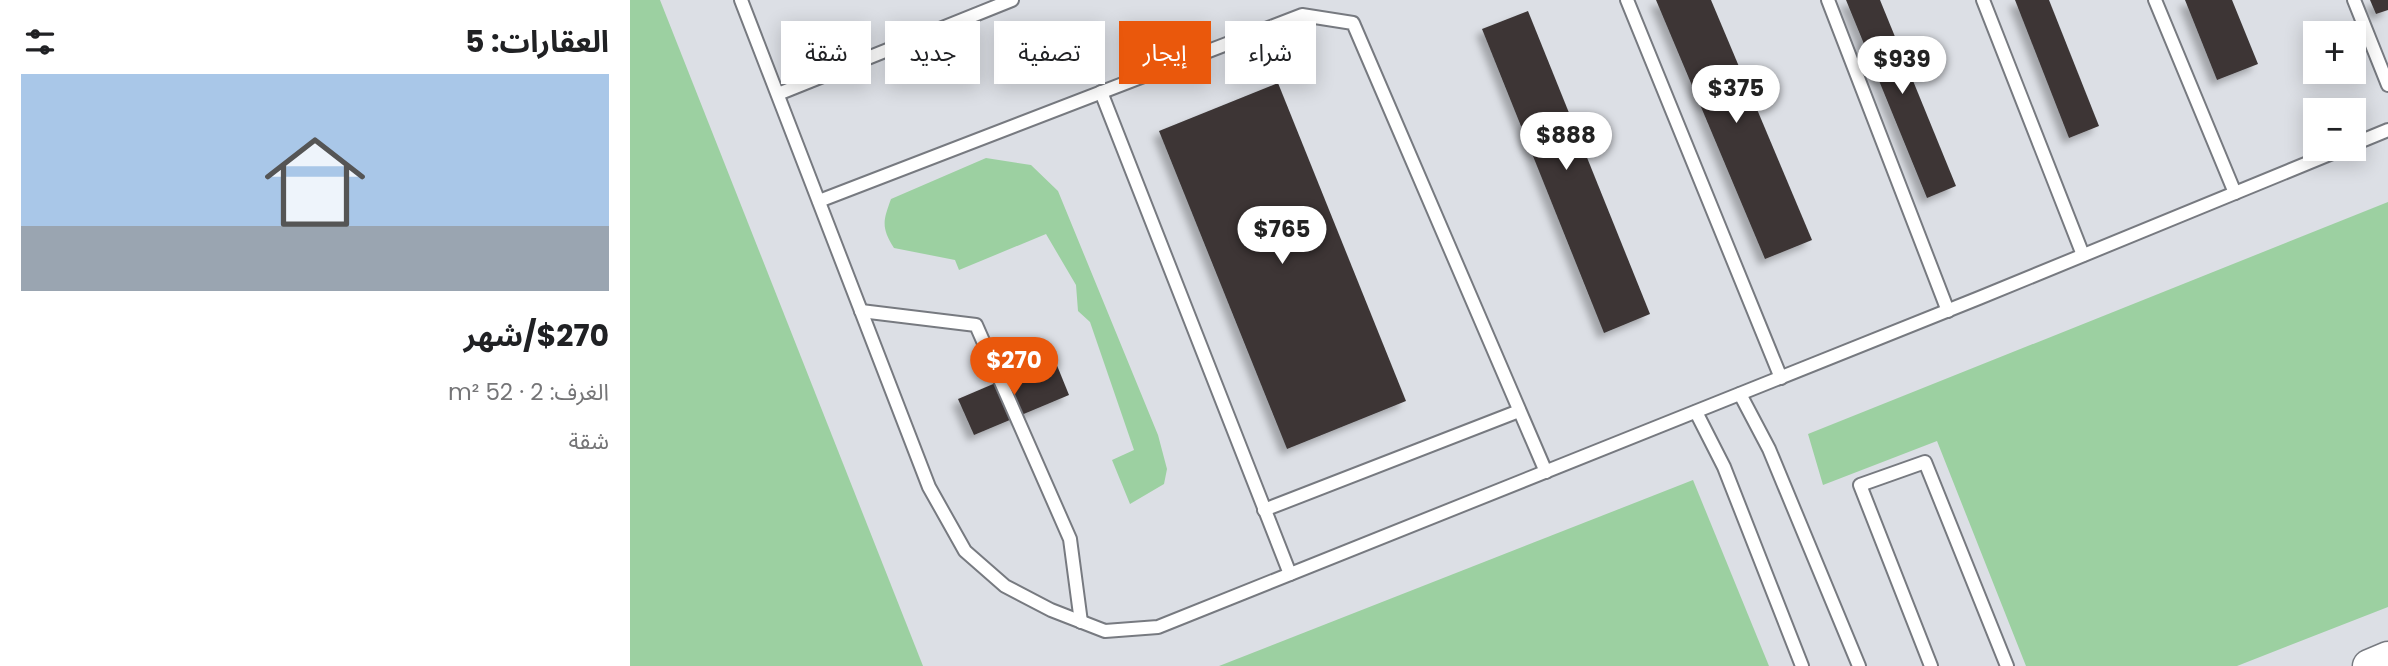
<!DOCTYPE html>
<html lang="ar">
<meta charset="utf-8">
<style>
body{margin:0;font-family:Poppins,"Noto Sans Arabic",sans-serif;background:#f6f6f6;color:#202124;direction:rtl;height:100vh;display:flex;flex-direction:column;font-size:26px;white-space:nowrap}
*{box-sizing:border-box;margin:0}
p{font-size:23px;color:#757577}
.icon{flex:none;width:38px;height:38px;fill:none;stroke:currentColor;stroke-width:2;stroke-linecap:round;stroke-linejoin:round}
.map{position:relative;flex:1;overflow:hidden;direction:ltr}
.sheet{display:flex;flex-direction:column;background:#fff;width:630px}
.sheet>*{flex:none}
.banner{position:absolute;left:21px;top:21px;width:665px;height:63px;direction:rtl;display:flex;gap:14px}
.buttons{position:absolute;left:1673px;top:21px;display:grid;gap:14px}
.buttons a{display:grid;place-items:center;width:63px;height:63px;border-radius:0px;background:#fff;box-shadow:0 4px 18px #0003;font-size:35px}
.price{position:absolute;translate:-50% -60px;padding:0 16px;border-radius:24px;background:#fff;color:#222;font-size:23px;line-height:46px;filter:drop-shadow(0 2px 4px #0008)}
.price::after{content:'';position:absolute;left:50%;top:42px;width:21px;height:16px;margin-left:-10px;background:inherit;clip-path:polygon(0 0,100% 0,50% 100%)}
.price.current{background:#ea580c;color:#fff}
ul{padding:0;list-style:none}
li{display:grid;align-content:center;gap:14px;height:371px;padding:0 21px}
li+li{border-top:2px solid #e0e0e0}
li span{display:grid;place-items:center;height:217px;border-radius:0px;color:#555}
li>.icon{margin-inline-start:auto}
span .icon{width:126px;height:126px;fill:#fffc;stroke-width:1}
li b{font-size:30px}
h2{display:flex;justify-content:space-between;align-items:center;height:84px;padding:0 21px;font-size:30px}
.pill{padding:0 24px;border-radius:0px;background:#fff;box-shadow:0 4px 18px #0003;font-size:24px;line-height:63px}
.pill.current{background:#ea580c;color:#fff}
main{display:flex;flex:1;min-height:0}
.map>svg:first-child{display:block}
</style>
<main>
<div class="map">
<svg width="1758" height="666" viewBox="0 0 1758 666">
<defs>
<filter id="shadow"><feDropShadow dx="-6" dy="6" stdDeviation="3.5" flood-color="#0004"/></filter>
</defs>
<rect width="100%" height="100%" fill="#dcdfe5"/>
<g fill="#9cd0a1">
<polygon points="0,0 30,0 293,666 0,666"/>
<path d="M356,158L401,165L428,191L528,435L537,469L534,484L500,504L482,460L504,450L460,322L448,311L446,285L416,234L329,270L325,260L264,248C251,227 253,221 261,199Z"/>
<polygon points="1758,202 1758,607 1607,666 1396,666 1307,441 1193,485 1178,434"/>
<polygon points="1063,480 1139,666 589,666"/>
</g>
<g fill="#3c3636" filter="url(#shadow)">
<polygon points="1026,0 1081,0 1182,240 1135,259"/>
<polygon points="1216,0 1250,0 1326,186 1297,198"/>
<polygon points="1385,0 1419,0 1469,126 1439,138"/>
<polygon points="1555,0 1602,0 1628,64 1587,80"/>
<polygon points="1740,0 1758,0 1758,10 1746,14"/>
<polygon points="898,11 1020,314 974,333 852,29"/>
<polygon points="648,83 776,401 657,449 529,131"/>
<polygon points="424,358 439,395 344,435 328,399"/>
</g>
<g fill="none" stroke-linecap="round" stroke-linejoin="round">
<g stroke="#777a80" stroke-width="16">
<g id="service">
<polyline points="111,0 299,487 335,551 375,586 421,610 475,631 528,627 1349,298 1712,149"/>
<polyline points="997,0 1151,378"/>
<polyline points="1198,0 1318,311"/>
<polyline points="1353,0 1453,255"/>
<polyline points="1525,0 1605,193"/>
<polyline points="1724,0 1758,85"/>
<polyline points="471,92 660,574"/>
<polyline points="148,94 382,0"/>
<polyline points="1724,144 1758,130"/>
<polyline points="189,201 672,15 723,23 916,472"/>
<polyline points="231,311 346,325 440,539 451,622"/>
<polyline points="1110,394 1139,449 1229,666"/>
<polyline points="1066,412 1094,467 1172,666"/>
<polyline points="634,510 889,411"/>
<polyline points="1301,666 1230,485 1295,462 1377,666"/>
</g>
</g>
<g stroke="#777a80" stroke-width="35">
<polyline id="tertiary" points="1739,666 1758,658"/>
</g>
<use href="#service" stroke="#fff" stroke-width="12"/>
<use href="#tertiary" stroke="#fff" stroke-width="32"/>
</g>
</svg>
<div class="buttons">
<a>+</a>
<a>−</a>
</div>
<b class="price" style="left:1272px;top:96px">$939</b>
<b class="price" style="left:1106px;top:125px">$375</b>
<b class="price" style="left:936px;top:172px">$888</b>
<b class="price" style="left:652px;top:266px">$765</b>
<b class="price current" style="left:384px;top:397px">$270</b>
<div class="banner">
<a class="pill">شراء</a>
<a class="pill current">إيجار</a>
<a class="pill">تصفية</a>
<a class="pill">جديد</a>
<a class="pill">شقة</a>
</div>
</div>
<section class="sheet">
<h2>العقارات: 5<svg class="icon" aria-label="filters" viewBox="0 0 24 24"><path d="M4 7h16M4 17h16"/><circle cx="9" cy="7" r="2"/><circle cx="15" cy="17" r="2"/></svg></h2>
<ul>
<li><span style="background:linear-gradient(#a9c7e8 70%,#9aa5b1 0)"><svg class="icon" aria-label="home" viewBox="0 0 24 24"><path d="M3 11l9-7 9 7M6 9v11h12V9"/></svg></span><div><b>$270/شهر</b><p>الغرف: 2 · 52 m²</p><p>شقة</p></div></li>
</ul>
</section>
</main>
